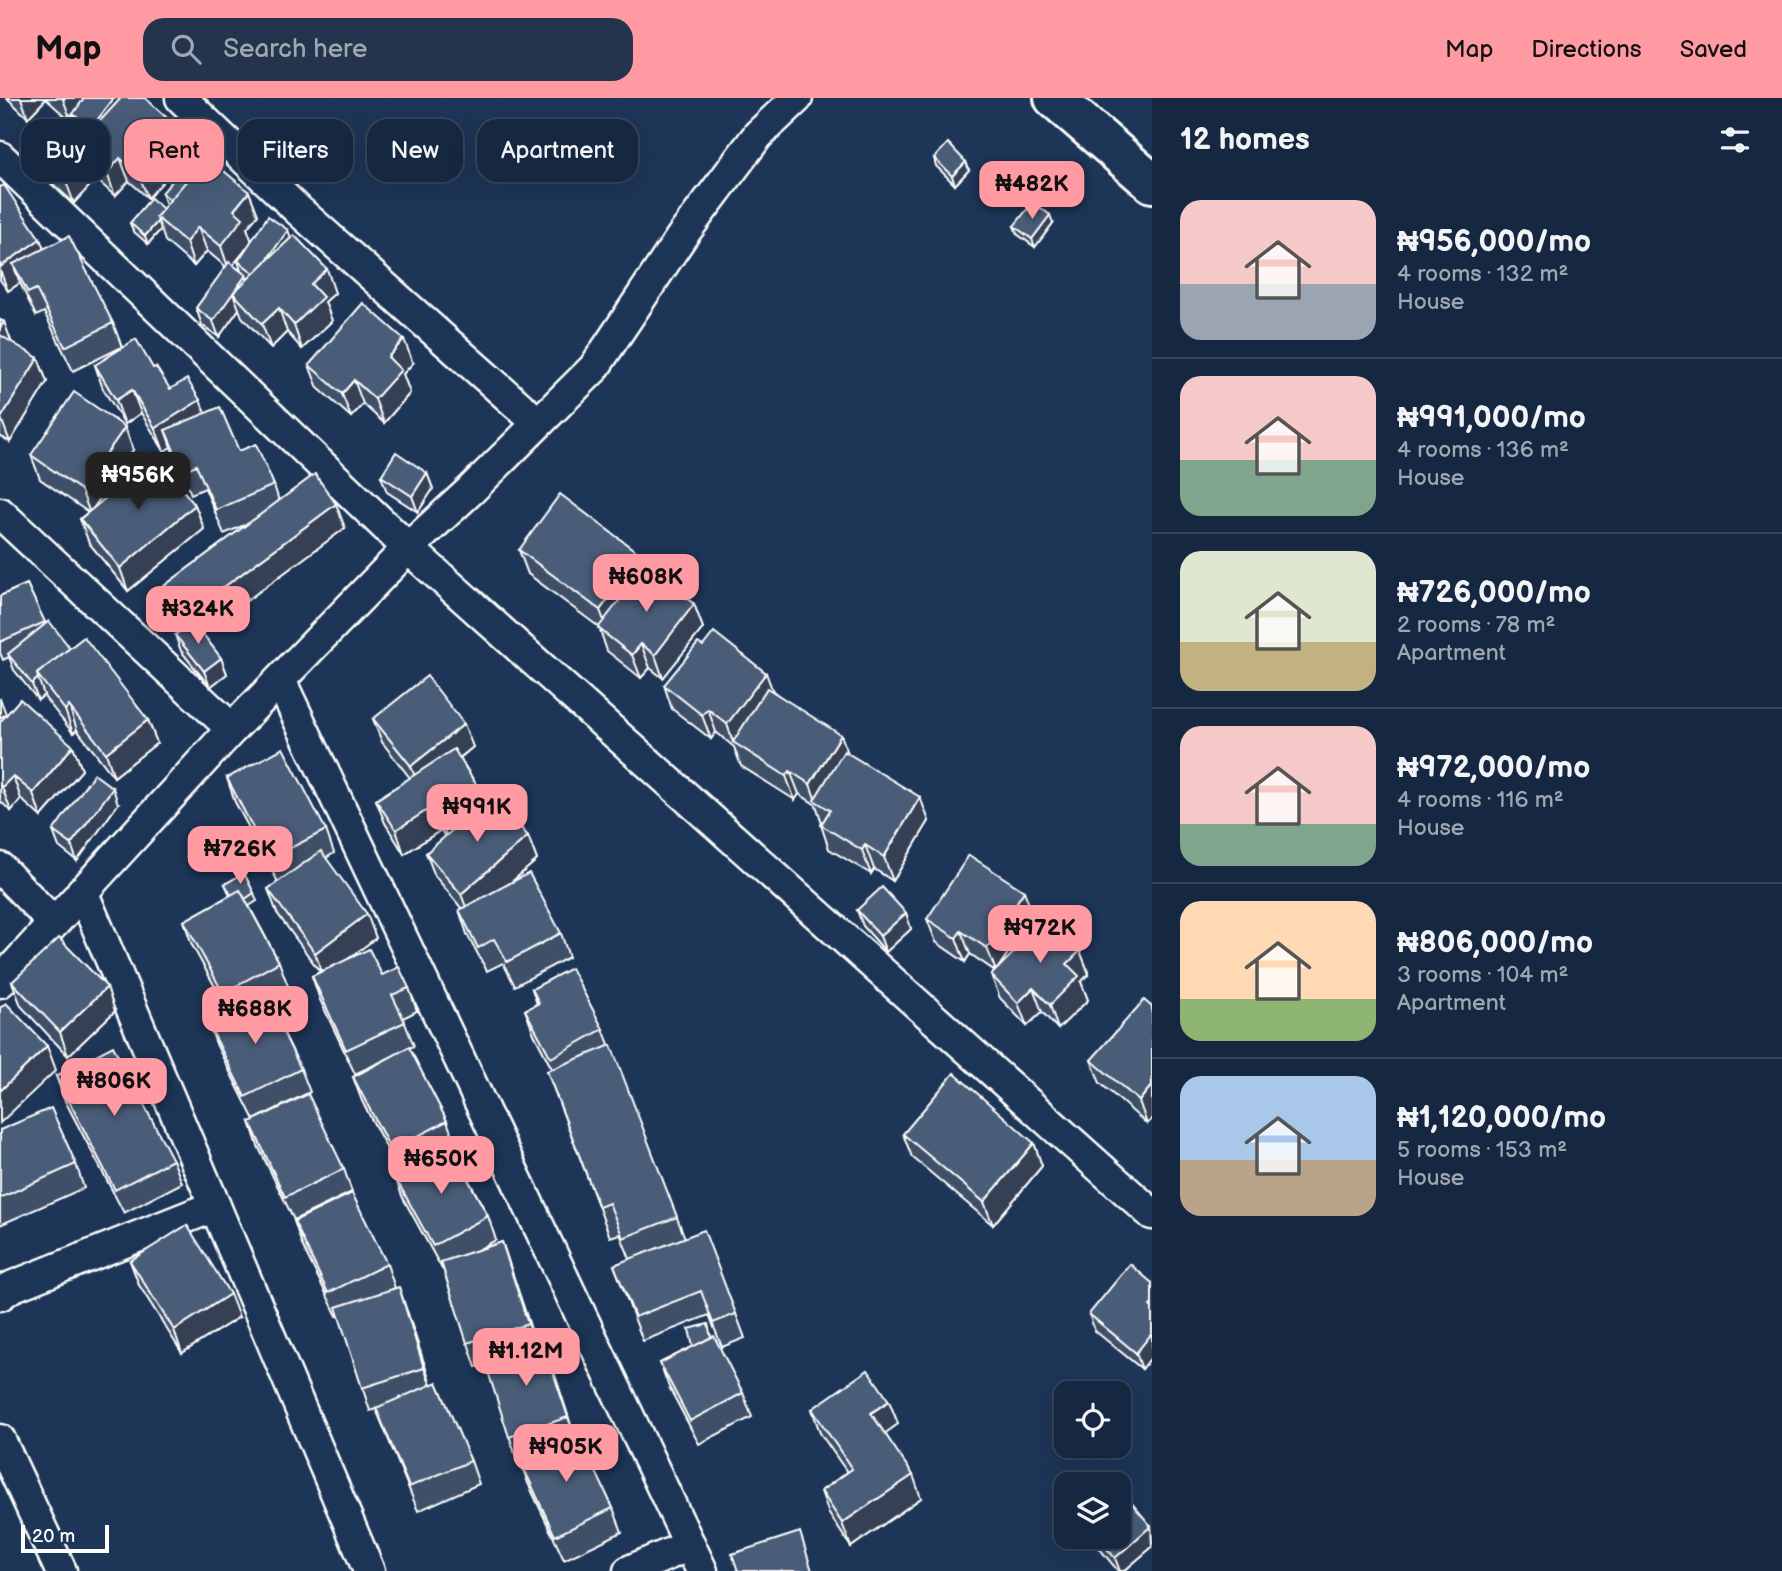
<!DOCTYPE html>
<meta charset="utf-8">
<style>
body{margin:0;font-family:"Balsamiq Sans",sans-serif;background:#23344c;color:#f1f3f6;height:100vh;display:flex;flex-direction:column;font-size:26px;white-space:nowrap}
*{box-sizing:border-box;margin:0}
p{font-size:23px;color:#9ea6b1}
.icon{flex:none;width:38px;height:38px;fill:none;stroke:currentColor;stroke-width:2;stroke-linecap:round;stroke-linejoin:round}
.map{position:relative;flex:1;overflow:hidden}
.panel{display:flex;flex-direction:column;background:#162841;width:630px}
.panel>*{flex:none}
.hud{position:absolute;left:21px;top:21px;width:665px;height:63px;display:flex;gap:14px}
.controls{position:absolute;left:1054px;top:1283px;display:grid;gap:14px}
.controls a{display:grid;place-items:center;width:77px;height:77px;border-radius:14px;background:#162841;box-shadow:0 7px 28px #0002,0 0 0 2px #35445a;font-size:35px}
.scale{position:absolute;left:21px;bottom:18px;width:88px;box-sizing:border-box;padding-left:7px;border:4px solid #fff;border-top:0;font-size:19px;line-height:24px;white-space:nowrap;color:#fff;-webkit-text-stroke:5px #1d3557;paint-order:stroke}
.price{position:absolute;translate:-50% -60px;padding:0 16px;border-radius:14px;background:#ff9aa2;color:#111;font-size:23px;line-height:46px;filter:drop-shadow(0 2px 4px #0008)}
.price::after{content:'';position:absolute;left:50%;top:42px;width:21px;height:16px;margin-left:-10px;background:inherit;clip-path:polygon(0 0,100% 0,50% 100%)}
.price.on{background:#222;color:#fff}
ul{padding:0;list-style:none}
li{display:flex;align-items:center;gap:21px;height:175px;padding:0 28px}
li+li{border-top:2px solid #35445a}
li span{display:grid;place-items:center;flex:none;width:196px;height:140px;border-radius:21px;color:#555}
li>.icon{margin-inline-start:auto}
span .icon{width:84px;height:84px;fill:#fffc;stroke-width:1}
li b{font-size:30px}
h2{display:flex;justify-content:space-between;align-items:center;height:84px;padding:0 28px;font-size:30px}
.pill{padding:0 24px;border-radius:21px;background:#162841;box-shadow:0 7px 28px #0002,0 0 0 2px #35445a;font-size:24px;line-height:63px}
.pill.on{background:#ff9aa2;color:#111}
header{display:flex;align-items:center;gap:42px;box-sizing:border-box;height:98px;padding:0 35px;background:#ff9aa2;color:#111}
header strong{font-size:33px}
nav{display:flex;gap:38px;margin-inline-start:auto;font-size:24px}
.search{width:490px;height:63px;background:#23344c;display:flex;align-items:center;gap:18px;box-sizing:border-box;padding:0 24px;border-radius:21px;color:#9ea6b1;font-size:26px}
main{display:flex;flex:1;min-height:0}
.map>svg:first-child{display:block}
</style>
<header>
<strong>Map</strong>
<div class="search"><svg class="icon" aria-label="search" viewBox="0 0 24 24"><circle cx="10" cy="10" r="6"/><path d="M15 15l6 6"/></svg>Search here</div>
<nav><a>Map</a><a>Directions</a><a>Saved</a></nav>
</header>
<main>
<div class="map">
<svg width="1152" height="1473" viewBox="0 0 1152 1473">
<rect width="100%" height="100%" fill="#1d3557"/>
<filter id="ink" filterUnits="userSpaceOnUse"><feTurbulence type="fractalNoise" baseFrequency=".0143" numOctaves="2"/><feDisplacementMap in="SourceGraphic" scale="14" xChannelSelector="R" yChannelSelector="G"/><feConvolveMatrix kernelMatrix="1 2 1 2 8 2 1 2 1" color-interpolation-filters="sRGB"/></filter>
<g filter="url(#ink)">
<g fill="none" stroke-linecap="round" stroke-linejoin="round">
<g stroke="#fff" stroke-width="35">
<g id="street">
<polyline points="181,0 298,112 538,325"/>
<polyline points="0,59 408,450 1152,1116"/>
<polyline points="0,415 232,631"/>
<polyline points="280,582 702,1473"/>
<polyline points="0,770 53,824"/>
<polyline points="82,793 369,1473"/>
<polyline points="0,884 232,631 408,450 470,393 594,270 682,138 758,37 797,0"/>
<polyline points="0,1197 11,1189 215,1108"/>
<polyline points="0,1342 61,1473"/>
<polyline points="629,1473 690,1447"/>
</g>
</g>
<g stroke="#fff" stroke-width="44">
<polyline id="secondary" points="1054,0 1152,85"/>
</g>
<use href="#street" stroke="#1d3557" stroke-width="30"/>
<use href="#secondary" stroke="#1d3557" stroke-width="38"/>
</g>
<g fill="#405068" stroke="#fff" stroke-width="2" fill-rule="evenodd">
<polygon points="7,0 145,0 168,21 177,44 164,59 170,76 148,100 129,83 115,98 96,81 74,105 44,78 36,54 67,20 46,1 28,20"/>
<polygon points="934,60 966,64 969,72 955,87 936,68"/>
<path d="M187,82L249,94L258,117L247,130L251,143L291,140L335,195L325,204L332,223L302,251L287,234L271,250L242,219L239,211L219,239L202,227L196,210L226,169L207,153L194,168L165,143L161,131L148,146L133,133L130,125L163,111L167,106L165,104L162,95ZM244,153L238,163L241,173L233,167Z"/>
<polygon points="0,89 40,141 44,151 113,225 122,249 73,273 44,214 36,218 20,185 8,193 0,182"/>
<polygon points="1053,125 1035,149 1017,136 1014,128"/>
<polygon points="0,222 4,224 11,244 38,260 47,284 10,344 0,338"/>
<polygon points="413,265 403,276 410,295 384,325 363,306 351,319 318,290 309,267"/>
<polygon points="95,267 170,291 205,315 239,353 274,387 279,403 345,430 202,535 221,560 227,576 210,589 181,553 175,537 186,529 173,512 164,488 249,425 224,436 205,390 191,396 171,349 164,353 141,315 125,326 103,291"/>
<polygon points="133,352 93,410 195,407 204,431 128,493 89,445 80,421 88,414 40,381 31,357"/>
<polygon points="427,375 433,391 418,414 387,394 381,378"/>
<polygon points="519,452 641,457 646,469 694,506 703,530 663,580 650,570 641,580 607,553 599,529 528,476"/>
<polygon points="27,486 45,526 148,622 157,645 114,679 77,632 73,635 45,600 44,597 38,602 14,572 9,559 3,562 0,555 0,498"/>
<polygon points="664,587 773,593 929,723 893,783 874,771 871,776 829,751 821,727 822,725 816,707 799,696 795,702 741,668 734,649 716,634 711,641 672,611"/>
<polygon points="373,621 473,649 460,660 482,696 485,704 528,738 537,762 509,786 561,835 569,859 515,888 503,865 487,873 467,836 459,812 462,811 435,778 426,755 445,739 441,732 404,756 385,725 376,702 410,680 382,644"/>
<polygon points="0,624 73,648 82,672 41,719 21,701 11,713 0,703"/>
<polygon points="227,680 326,732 334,755 326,760 376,840 347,861 409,890 417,913 403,920 414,948 409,950 447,1023 455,1046 451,1049 488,1118 496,1142 476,1153 502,1144 535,1244 551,1265 574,1336 613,1410 622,1434 564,1462 528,1385 520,1362 522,1361 517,1362 486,1266 476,1269 443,1171 442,1171 403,1100 394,1077 399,1074 362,1003 353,979 389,960 355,976 320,902 312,878 320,874 277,815 268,791 278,784 235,704"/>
<polygon points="118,706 77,763 59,749 53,733"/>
<polygon points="225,786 254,795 257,803 249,808 279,864 288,888 267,900 301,971 310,994 254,1022 217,948 208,925 229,914 192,847 184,823 230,797"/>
<polygon points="857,812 906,815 911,831 886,854 863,828"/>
<polygon points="1033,817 998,870 1080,853 1089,876 1081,884 1088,902 1058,931 1042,914 1027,928 1000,900 991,877 995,873 970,856 965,864 936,844 927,821"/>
<polygon points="12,884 115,913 68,958 21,908"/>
<polygon points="532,891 603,931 685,1140 736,1216 745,1240 722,1249 709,1217 643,1243 614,1167 630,1161 620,1136 610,1139 547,973 552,971 534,936 525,912 537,906"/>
<polygon points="1152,909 1152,1021 1147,1026 1100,985 1091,962"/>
<polygon points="56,978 173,1062 182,1085 124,1115 64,1001"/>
<polygon points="250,1024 344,1071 352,1094 294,1122 258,1048"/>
<polygon points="0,1032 76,1066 84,1090 0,1127"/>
<polygon points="903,1036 1034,1045 1042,1068 993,1127 912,1059"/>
<polygon points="294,1123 387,1166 395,1190 391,1192 407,1213 431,1286 471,1363 479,1386 418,1413 376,1311 370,1313 339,1217 337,1218 302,1147"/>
<polygon points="130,1163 239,1219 182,1255 139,1187"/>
<polygon points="1152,1185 1152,1258 1142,1271 1095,1233 1089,1216"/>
<polygon points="712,1239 743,1295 752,1319 699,1346 669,1289 660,1265"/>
<polygon points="889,1303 898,1326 885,1335 921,1400 851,1449 829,1416 821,1393 847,1374 820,1335 812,1311"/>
<polygon points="1151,1428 1152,1449 1124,1473 1118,1473 1089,1438 1118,1438"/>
</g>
<g fill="#344155" stroke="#fff" stroke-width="2">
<polygon points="21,0 46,0 46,1 28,20"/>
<polygon points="65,0 92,0 73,16 75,22 72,25 63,1"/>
<polygon points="114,0 130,0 97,46 91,30"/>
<polygon points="168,21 177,44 164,59 170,76 148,100 139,77 150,42"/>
<polygon points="87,57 96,81 74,105 65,81"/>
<polygon points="120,60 129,83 115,98 107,75"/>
<polygon points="966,64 969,72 955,87 952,78"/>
<polygon points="249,94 258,117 247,130 252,144 229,172 221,148 234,112"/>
<polygon points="1050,117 1053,125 1035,149 1032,141"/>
<polygon points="158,123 161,131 148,146 145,138"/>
<polygon points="198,129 207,153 194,168 186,144"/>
<polygon points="288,132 294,148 256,176"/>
<polygon points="40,141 49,165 13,166 20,185 8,193 0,172 0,169"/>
<polygon points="327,171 335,195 325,204 332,223 302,251 294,227 311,186"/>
<polygon points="246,177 252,193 233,195 239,211 219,239 213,223"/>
<polygon points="279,210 287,234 271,250 262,226"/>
<polygon points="4,224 13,248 0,243 0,230"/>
<polygon points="404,241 413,265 403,276 410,295 384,325 375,301 388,259"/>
<polygon points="38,260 47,284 10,344 1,320"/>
<polygon points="354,282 363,306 351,319 342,296"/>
<polygon points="132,292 141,315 125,326 116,302"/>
<polygon points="200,302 209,325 165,332 171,349 164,353 155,330"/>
<polygon points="125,329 133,352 90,415 81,392"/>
<polygon points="427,375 433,391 418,414 412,398"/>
<polygon points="336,406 345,430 195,541 186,517"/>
<polygon points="195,407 204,431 128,493 120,470"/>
<polygon points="641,457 650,480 609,536 600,512"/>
<polygon points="694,506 703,530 663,580 655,557"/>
<polygon points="641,546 650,570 641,580 632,557"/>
<polygon points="221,560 227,576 210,589 204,573"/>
<polygon points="766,575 775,599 733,644 727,626"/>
<polygon points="38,580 44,597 38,602 32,586"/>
<polygon points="0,600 6,616 0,620"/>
<polygon points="69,608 77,632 73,635 65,612"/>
<polygon points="708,611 716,634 711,641 702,617"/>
<polygon points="148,622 157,645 114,679 106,655"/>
<polygon points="464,626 473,649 420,692 411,668"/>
<polygon points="841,637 850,660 816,703 810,686"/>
<polygon points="73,648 82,672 41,719 33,695"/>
<polygon points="790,673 799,696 795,702 786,678"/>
<polygon points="13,678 21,701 11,713 2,689"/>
<polygon points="113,690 118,706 77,763 71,746"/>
<polygon points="482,696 491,719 449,746 441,722"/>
<polygon points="920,699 929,723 893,783 884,759"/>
<polygon points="432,709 441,732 404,756 396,732"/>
<polygon points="528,738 537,762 470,819 461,796"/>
<polygon points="865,747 874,771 871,776 862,752"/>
<polygon points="1024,793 1033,817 996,873 987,850"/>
<polygon points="906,815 911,831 886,854 880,838"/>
<polygon points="367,816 376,840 324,879 315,855"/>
<polygon points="961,833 970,856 965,864 956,840"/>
<polygon points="1080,853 1089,876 1081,884 1088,902 1058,931 1050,907 1067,866"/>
<polygon points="107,889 115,913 68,958 60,934"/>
<polygon points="1033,890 1042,914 1027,928 1018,905"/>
<polygon points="47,948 56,972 0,1025 0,993"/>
<polygon points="1152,987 1152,1021 1147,1026 1139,1003"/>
<polygon points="1034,1045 1042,1068 993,1127 984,1104"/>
<polygon points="502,1144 537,1249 528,1226"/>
<polygon points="399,1189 407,1213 433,1293 424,1270"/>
<polygon points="230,1196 239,1219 182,1255 174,1232"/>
<polygon points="1152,1235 1152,1258 1142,1271 1136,1255"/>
<polygon points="542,1241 551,1265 576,1343"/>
<polygon points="889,1303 898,1326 880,1339 871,1315"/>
<polygon points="913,1377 921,1400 851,1449 842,1425"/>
<polygon points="1151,1428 1152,1449 1124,1473 1120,1473 1115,1460"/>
</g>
<g fill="#4a5d79" stroke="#fff" stroke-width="2">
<polygon points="84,0 114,0 91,30 73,16"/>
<polygon points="121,0 145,0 168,21 150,42 161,52 139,77 120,60 107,75 87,57 65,81 36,54 70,16 90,34"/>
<polygon points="948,45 966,64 952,78 934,60"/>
<polygon points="206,58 249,94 234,112 243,120 221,148 198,129 186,144 156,119"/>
<polygon points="179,75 187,82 170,102 162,95"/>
<polygon points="4,87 40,141 0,169 0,89"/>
<polygon points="151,100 163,111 156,119 158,123 145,138 130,125"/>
<polygon points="1033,104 1050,117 1032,141 1014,128"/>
<polygon points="268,118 288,132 264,166 254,175 238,163"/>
<polygon points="294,137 327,171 311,186 323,199 294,227 279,210 262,226 233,195"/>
<polygon points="69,138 113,225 65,249 36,191 28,195 13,166"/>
<polygon points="229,164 246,177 213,223 196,210"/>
<polygon points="363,205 404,241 388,259 401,272 375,301 354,282 342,296 309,267"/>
<polygon points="0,222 4,224 0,230"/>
<polygon points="0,237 38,260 1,320 0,320"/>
<polygon points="136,241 153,270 156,269 170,291 187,281 200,302 155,330 132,292 116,302 95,267"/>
<polygon points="74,294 125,329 81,392 31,357"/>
<polygon points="220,309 239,353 256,346 274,387 216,412 196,367 183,373 165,332"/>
<polygon points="396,354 427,375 412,398 381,378"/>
<polygon points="156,359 195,407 120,470 80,421"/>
<polygon points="315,376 336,406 186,517 164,488"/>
<polygon points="560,396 641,457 600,512 519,452"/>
<polygon points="646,468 694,506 655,557 641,546 632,557 598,530"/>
<polygon points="27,486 45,524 0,544 0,498"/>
<polygon points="49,523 70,550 37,576 38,580 32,586 8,556"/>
<polygon points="193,523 221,560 204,573 175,537"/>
<polygon points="714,534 766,575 727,626 708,611 702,617 664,587 698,545 703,548"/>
<polygon points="84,539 148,622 106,655 69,608 65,612 37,576"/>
<polygon points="427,578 464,626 411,668 373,621"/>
<polygon points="767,590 841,637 810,686 790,673 786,678 733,644"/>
<polygon points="20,601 73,648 33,695 13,678 2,689 0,687 0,624"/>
<polygon points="283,650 326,732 269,761 227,680"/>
<polygon points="454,651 482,696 441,722 432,709 396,732 376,702"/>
<polygon points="844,653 920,699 884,759 865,747 862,752 821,727 830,712 814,702"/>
<polygon points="94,676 113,690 71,746 53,733"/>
<polygon points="493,697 528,738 461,796 426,755"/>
<polygon points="321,753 367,816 315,855 268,791"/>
<polygon points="969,757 1024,793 987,850 961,833 956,840 927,821"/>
<polygon points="244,775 254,795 245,801 240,792 231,797 225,786"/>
<polygon points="529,775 561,835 507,864 494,841 478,850 459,812"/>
<polygon points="882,789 906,815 880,838 857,812"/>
<polygon points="240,792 279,864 223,895 184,823"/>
<polygon points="1049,820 1080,853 1067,866 1079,878 1050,907 1033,890 1018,905 991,877"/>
<polygon points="59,840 107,889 60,934 12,884"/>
<polygon points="369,851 382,877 399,869 409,890 392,897 405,924 346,952 312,878"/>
<polygon points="571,870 603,931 551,960 525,912 539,905 532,891"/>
<polygon points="265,897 301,971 245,999 208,925"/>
<polygon points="1144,902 1152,909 1152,987 1139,1003 1091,962"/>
<polygon points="6,905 47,948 0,993 0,910"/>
<polygon points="611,947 677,1119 623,1140 609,1105 599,1109 547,973"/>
<polygon points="113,948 173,1062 115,1092 56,978"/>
<polygon points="409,949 447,1023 391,1052 353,979"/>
<polygon points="954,975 1034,1045 984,1104 903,1036"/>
<polygon points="308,996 344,1071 285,1099 250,1024"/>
<polygon points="51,1010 76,1066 0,1100 0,1032"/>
<polygon points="449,1047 488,1118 433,1148 394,1077"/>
<polygon points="352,1095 387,1166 328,1195 294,1123"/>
<polygon points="187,1127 230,1196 174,1232 130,1163"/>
<polygon points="704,1132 736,1216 713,1225 701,1193 635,1219 614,1167"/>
<polygon points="502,1144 528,1226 467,1245 441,1164"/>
<polygon points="1130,1166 1152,1185 1152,1206 1150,1208 1152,1210 1152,1235 1136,1255 1089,1216"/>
<polygon points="399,1189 424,1270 362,1290 336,1209"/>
<polygon points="708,1226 711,1239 693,1249 689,1231"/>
<polygon points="714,1238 743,1295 690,1323 660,1265"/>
<polygon points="542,1241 568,1319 509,1339 484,1261"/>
<polygon points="868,1272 889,1303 871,1315 913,1377 842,1425 821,1393 852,1371 812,1311"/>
<polygon points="437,1284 471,1363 409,1389 376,1310"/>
<polygon points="578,1335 613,1410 555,1438 520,1362"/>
<polygon points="1108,1378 1115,1386 1098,1386"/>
<polygon points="1118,1389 1151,1428 1115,1460 1096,1438 1118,1438"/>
<polygon points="800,1434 812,1473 738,1473 732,1456"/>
</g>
</g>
</svg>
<div class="controls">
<a><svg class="icon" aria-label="locate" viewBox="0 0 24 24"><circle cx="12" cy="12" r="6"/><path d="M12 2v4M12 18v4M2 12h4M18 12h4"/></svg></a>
<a><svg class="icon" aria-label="layers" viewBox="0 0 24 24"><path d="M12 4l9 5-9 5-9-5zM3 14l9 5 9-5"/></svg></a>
</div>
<div class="scale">20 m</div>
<b class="price" style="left:1032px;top:123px">₦482K</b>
<b class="price on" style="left:138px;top:414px">₦956K</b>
<b class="price" style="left:646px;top:516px">₦608K</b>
<b class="price" style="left:198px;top:548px">₦324K</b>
<b class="price" style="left:477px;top:746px">₦991K</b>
<b class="price" style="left:240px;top:788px">₦726K</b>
<b class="price" style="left:1040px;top:867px">₦972K</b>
<b class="price" style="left:255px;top:948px">₦688K</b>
<b class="price" style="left:114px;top:1020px">₦806K</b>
<b class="price" style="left:441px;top:1098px">₦650K</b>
<b class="price" style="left:526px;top:1290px">₦1.12M</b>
<b class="price" style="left:566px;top:1386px">₦905K</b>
<div class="hud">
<a class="pill">Buy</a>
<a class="pill on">Rent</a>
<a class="pill">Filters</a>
<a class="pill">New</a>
<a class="pill">Apartment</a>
</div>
</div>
<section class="panel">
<h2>12 homes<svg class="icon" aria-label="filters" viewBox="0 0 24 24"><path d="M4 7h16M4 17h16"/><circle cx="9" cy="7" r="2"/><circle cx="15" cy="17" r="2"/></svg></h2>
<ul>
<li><span style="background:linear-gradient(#f6c9c9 60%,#9aa5b1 0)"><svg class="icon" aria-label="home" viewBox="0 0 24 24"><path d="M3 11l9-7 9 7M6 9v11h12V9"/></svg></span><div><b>₦956,000/mo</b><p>4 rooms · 132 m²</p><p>House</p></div></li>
<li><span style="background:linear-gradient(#f6c9c9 60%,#7fa58c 0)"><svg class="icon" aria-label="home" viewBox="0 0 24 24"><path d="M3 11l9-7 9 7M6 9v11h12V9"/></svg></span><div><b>₦991,000/mo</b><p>4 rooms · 136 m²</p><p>House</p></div></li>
<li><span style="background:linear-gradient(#dfe7d0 65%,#c2b280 0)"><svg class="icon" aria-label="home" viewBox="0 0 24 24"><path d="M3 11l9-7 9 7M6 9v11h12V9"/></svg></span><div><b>₦726,000/mo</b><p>2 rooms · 78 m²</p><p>Apartment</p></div></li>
<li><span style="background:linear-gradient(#f6c9c9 70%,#7fa58c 0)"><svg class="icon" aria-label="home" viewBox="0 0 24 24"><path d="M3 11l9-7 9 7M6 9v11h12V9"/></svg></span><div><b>₦972,000/mo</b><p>4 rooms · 116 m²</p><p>House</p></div></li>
<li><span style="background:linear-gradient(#ffd9b3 70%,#8fb573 0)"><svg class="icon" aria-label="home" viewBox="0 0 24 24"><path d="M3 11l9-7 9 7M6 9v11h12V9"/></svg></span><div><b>₦806,000/mo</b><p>3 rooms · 104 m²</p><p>Apartment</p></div></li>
<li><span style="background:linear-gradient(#a9c7e8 60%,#b9a48a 0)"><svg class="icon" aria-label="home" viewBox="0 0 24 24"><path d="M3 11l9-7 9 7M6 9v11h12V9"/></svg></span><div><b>₦1,120,000/mo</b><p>5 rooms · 153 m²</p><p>House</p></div></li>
</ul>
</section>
</main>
